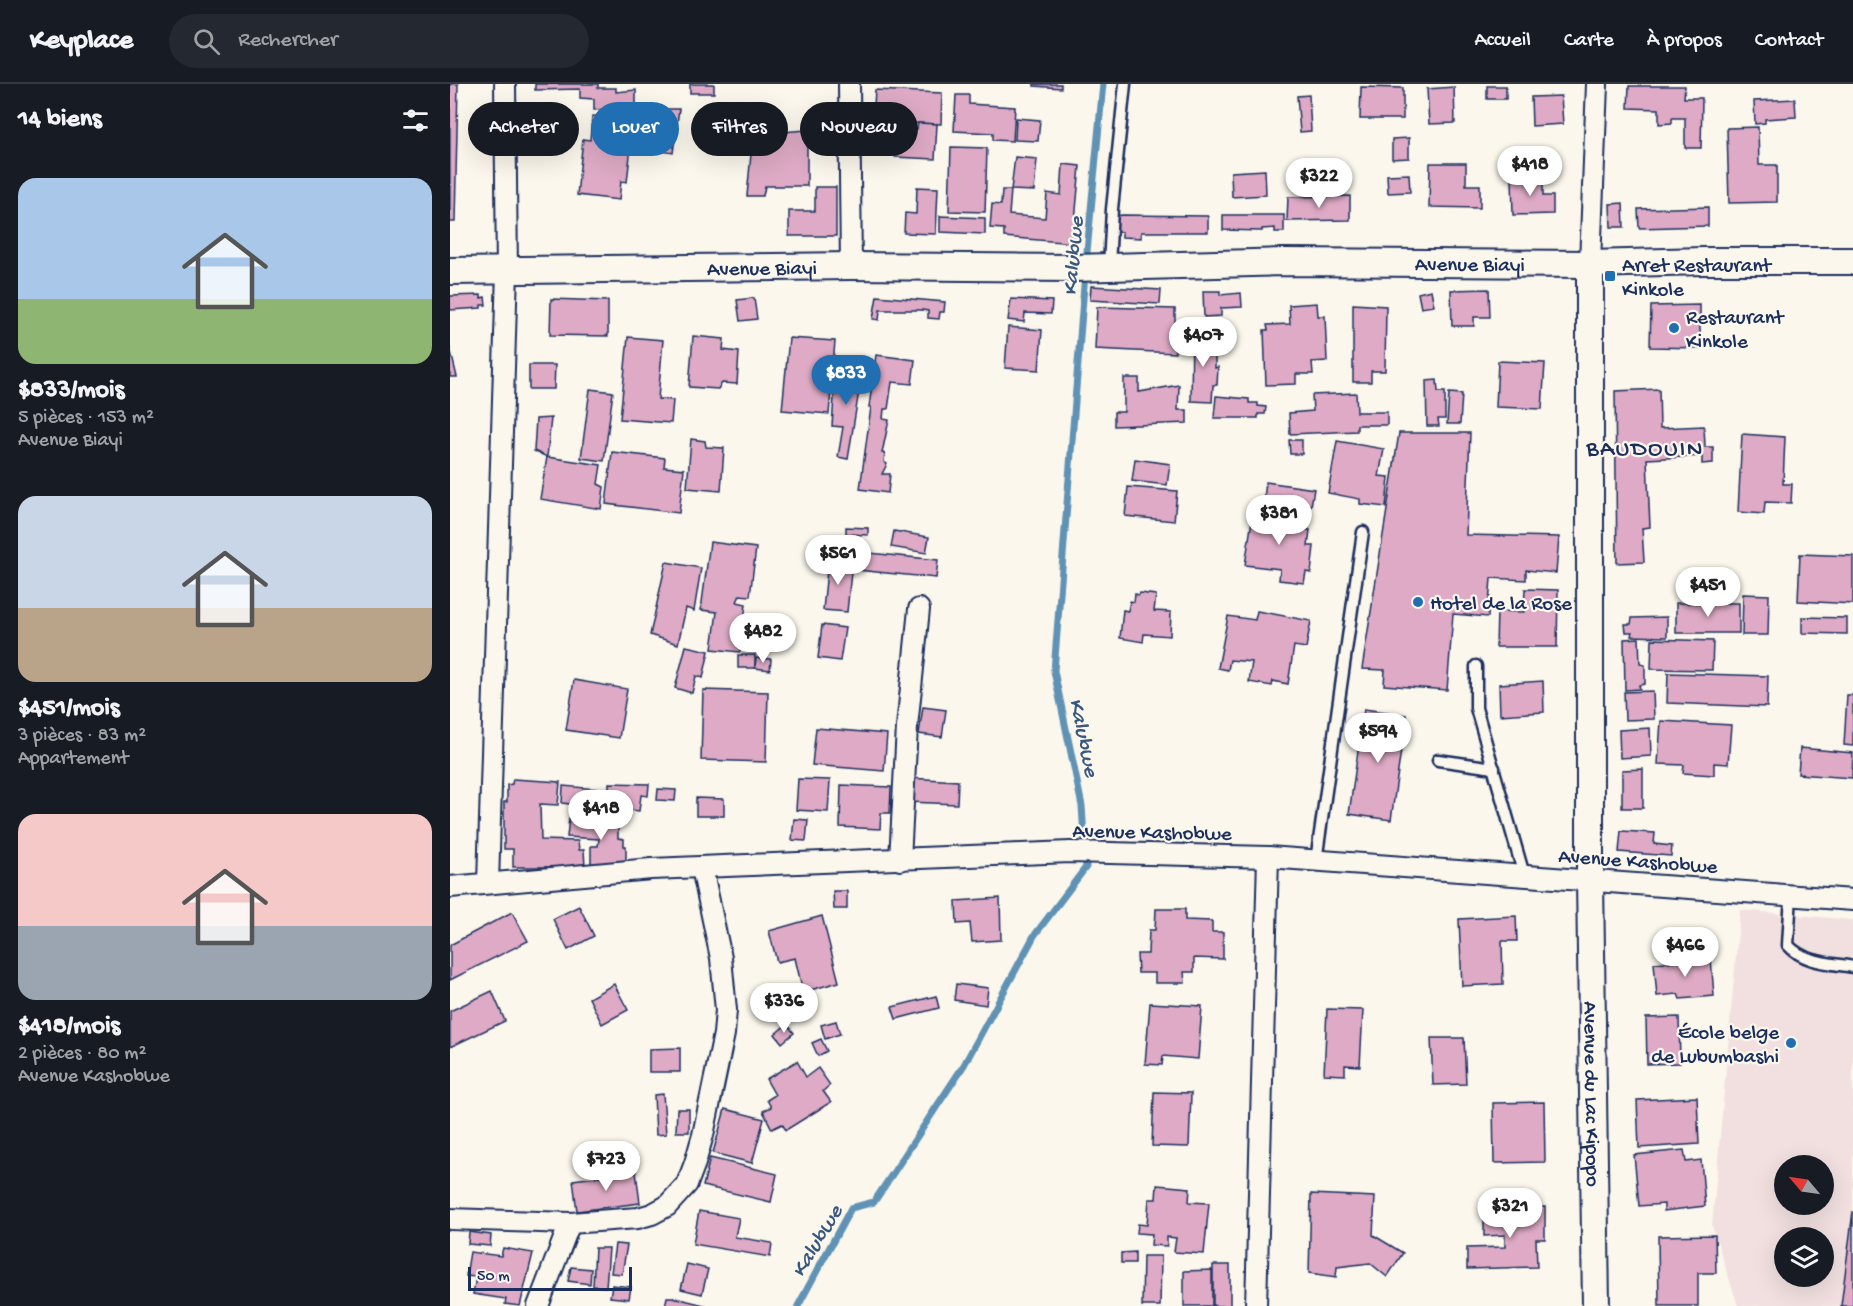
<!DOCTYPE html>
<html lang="fr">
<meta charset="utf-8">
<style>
body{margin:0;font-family:"Gochi Hand",sans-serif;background:#242831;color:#f1f3f6;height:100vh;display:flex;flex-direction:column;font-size:22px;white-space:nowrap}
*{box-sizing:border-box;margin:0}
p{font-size:20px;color:#9ea1a6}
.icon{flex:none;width:33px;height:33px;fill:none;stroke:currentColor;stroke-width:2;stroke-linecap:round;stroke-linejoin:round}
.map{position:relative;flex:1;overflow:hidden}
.sheet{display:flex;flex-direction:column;background:#171b24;width:450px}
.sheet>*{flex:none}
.guide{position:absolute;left:18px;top:18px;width:570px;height:54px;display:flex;gap:12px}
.needle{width:39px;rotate:299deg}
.buttons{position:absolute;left:1324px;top:1071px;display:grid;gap:12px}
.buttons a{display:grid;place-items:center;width:60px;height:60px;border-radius:50%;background:#171b24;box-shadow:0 6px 24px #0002;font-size:30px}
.scale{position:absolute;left:18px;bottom:15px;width:164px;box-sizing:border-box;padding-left:6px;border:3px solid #1b2f5e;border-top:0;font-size:16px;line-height:21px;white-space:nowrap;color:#1b2f5e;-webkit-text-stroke:4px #fbf7ec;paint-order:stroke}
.price{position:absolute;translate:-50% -51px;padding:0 14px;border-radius:21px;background:#fff;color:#222;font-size:20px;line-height:39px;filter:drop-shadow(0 2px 3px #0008)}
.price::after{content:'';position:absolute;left:50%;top:36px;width:18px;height:14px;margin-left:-9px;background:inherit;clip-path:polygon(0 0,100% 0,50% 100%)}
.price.selected{background:#1f6fb2;color:#fff}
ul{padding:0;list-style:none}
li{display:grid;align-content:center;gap:12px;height:318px;padding:0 18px}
li span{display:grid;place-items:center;height:186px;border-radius:18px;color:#555}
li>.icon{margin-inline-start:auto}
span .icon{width:108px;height:108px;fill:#fffc;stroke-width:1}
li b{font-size:26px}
h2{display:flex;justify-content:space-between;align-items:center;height:72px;padding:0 18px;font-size:26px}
.pill{padding:0 21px;border-radius:27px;background:#171b24;box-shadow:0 6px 24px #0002;font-size:21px;line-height:54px}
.pill.selected{background:#1f6fb2;color:#fff}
header{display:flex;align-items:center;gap:36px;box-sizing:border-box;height:84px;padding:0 30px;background:#171b24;border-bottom:2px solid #363941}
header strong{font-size:28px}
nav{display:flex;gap:33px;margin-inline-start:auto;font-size:21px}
.search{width:420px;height:54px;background:#242831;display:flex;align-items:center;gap:15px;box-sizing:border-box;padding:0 21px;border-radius:33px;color:#9ea1a6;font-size:22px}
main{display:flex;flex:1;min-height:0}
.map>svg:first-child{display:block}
</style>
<header>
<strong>Keyplace</strong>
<div class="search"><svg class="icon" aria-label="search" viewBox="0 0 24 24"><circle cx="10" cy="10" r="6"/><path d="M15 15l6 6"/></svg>Rechercher</div>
<nav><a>Accueil</a><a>Carte</a><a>À propos</a><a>Contact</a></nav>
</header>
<main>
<section class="sheet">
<h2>14 biens<svg class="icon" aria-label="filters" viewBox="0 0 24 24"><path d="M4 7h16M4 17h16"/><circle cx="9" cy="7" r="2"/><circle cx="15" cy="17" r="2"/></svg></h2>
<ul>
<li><span style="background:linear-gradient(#a9c7e8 65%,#8fb573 0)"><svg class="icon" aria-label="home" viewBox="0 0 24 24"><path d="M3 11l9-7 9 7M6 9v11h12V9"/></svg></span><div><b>$833/mois</b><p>5 pièces · 153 m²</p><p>Avenue Biayi</p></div></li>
<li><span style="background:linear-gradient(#c9d6e8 60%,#b9a48a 0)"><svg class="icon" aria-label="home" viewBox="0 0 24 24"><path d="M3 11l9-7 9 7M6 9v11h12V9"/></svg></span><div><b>$451/mois</b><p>3 pièces · 83 m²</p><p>Appartement</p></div></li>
<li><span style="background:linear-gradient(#f6c9c9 60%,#9aa5b1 0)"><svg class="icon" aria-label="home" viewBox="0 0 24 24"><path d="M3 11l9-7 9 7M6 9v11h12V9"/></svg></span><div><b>$418/mois</b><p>2 pièces · 80 m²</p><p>Avenue Kashobwe</p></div></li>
</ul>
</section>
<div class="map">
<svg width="1403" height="1222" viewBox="0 0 1403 1222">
<rect width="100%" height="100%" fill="#fbf7ec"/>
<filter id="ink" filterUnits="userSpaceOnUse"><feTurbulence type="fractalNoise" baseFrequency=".0167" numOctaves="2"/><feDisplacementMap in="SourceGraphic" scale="12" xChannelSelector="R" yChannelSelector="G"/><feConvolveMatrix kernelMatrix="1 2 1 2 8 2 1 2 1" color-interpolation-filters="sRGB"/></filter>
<g filter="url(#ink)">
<path fill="#f2e0e0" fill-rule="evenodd" d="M1290,826L1403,836V1222H1288L1262,1142ZM1335,1082H1374V1120H1335ZM1335,1154H1374V1192H1335Z"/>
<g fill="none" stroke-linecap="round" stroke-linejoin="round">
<g stroke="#5f92b4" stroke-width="7">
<polyline points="636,178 653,0"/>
<polyline points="348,1222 401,1124 424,1118 514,981 584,852 636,783 632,722 604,587 635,189"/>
</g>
</g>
<g fill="#deaac5" stroke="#1b2f5e" stroke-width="1.5">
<polygon points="0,0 8,0 5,138 0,138"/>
<polygon points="85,0 148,0 148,4 166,4 166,8 186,6 186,23 144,26 144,15 130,14 130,5 85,6"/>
<rect x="240" y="0" width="24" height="9"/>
<polygon points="584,0 611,0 611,4 584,2"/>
<rect x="1037" y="2" width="19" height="13"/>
<polygon points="1179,2 1235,2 1234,14 1252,14 1251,64 1235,64 1235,34 1222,34 1222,39 1209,40 1209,25 1178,24"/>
<polygon points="911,3 953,4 953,35 910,35"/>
<polygon points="1004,3 1005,39 979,40 977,5"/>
<polygon points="425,6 492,9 491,40 423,38"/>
<polygon points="506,11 519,11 519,20 565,23 563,57 543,56 543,49 504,47"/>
<polygon points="859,11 861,47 850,48 847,12"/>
<polygon points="1111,12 1113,40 1082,42 1081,13"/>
<polygon points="1345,15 1346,33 1315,35 1315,39 1305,40 1304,17"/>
<polygon points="202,25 229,25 223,69 194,64"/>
<polygon points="142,32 184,36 177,98 171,97 169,116 127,111 133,55 140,56"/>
<polygon points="566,34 590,36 588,57 565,56"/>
<polygon points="468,39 487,40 485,75 445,73 446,44 467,45"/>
<polygon points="1308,43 1309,81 1327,81 1327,118 1279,119 1277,44"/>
<polygon points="357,46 357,102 315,102 313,112 297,112 301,70 318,70 318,49"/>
<polygon points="959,54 959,74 942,75 942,55"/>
<polygon points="501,63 537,64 535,128 499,127"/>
<polygon points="565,73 587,75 584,107 561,106"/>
<polygon points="980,79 1016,79 1016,101 1030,101 1030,124 979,123"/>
<polygon points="613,80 630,82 623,159 554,153 554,145 540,144 542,120 551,121 552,106 561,106 559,131 595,134 597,109 611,111"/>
<polygon points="815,86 816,111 782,113 781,88"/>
<polygon points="959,90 960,108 938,109 937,91"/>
<polygon points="1093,92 1093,112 1103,112 1103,130 1063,131 1062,93"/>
<polygon points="365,103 386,103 386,152 339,152 339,127 365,127"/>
<polygon points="467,103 488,104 486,150 454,149 455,129 466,130"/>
<polygon points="900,112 900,136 837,137 838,113"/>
<polygon points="1173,119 1174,143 1161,143 1160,120"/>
<polygon points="1258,123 1258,142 1189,144 1188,125"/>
<polygon points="673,131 758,132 758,148 691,148 691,154 672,153 672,148 662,147 663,132"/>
<polygon points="773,131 834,131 834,148 825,148 825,144 812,145 812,147 773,146"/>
<polygon points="490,132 535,134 535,150 490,148"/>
<polygon points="641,202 711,206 710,220 640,216"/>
<polygon points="1039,205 1040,233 1024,233 1024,242 1002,242 1001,206"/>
<polygon points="981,206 984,222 971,224 968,209"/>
<polygon points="753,207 770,207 770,211 791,209 792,223 771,224 771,232 754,233"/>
<polygon points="31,211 31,214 35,213 36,221 31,221 31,224 0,226 0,212"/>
<polygon points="427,212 495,218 494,228 490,228 489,235 478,234 478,227 472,226 430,226 429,236 423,235"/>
<polygon points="304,214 307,235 290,237 287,216"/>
<polygon points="101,215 158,217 158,252 100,251"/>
<polygon points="561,215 602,217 601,230 575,229 574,238 558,236"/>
<polygon points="867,219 868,232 875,232 877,277 862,278 863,290 846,290 846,300 816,301 814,246 818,246 817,241 840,240 839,221"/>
<polygon points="903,220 936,222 935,287 921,287 921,298 903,298"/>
<polygon points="1250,221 1250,264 1200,263 1201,222"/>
<polygon points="647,223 725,225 725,269 645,265"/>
<polygon points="558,243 592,246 589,286 555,284"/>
<polygon points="750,250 751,253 765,254 765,264 767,264 768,272 765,272 765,284 768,283 767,301 763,301 762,318 741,317 742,251"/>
<polygon points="243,252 274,255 273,266 289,268 287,300 272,299 268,305 239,303"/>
<polygon points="178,253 213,256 208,315 223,316 221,339 170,335"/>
<polygon points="339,254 385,257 379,330 332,326"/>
<polygon points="0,264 7,293 0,293"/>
<polygon points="426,271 465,276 462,300 442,298 438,325 434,325 433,335 439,336 432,369 435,369 434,378 437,380 432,390 440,390 438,409 410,405 421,323 419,323"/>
<polygon points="1048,277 1095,279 1092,325 1046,323"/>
<polygon points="79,281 105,281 104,305 79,305"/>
<polygon points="386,284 412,288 398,375 388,373 393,343 382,342"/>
<polygon points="674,294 689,294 689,308 729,301 728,326 737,326 737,339 664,342 664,328 674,328"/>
<polygon points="987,296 988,308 995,308 995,335 988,335 989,342 977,342 976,297"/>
<polygon points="140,305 163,308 154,377 131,374"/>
<polygon points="1209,305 1210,344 1254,342 1255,363 1263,363 1263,379 1252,380 1252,372 1197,375 1200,443 1192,444 1194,478 1167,479 1165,307"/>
<polygon points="906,309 907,328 937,328 937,341 907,341 907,347 840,350 839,329 863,327 862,311"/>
<polygon points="999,309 1012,310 1010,340 997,340"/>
<polygon points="766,312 799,315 799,319 808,319 808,322 816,323 815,330 808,330 808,334 764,334"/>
<polygon points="101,334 97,373 84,367 86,335"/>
<polygon points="949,349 1020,349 1016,451 1109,453 1106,489 1076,486 1076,496 1041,494 1038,533 1003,530 997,606 934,601 935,586 912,585"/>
<polygon points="1292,350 1335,353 1333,400 1342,400 1341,419 1315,418 1314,430 1288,428"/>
<polygon points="241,355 255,357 256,363 274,364 271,407 237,404"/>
<polygon points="839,356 852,356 852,370 840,370"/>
<polygon points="887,357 934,365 929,392 939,393 936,423 910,420 910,415 878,409"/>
<polygon points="162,368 215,374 214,383 234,385 229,429 156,420"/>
<polygon points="97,373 151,381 148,400 154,403 151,425 90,415"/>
<polygon points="685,375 720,380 717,401 682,397"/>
<polygon points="816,398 864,405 861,422 814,415"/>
<polygon points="678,403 727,407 724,437 675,432"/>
<polygon points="804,423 834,427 832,443 860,446 858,462 864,462 861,489 856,488 854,499 829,496 830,485 795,481"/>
<polygon points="396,443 418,444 418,451 396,450"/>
<polygon points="444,447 479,453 476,469 441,463"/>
<polygon points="260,458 306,464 300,512 290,511 287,518 296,520 290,568 262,565 267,528 251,526"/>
<polygon points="409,468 488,476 486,494 407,486"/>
<polygon points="1350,470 1403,472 1403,520 1348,517"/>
<polygon points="378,476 402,478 397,528 373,526"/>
<polygon points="216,478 251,484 244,527 236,524 228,560 200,551"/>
<polygon points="1075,505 1108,506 1107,563 1046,563 1047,527 1074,528"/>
<polygon points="690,509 706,511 704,527 721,528 720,552 694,550 693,558 670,554 673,526 678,527 680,517 684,518 685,510 689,511"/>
<polygon points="1293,510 1319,511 1318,551 1292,551"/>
<rect x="1226" y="519" width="63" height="30"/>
<polygon points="807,527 861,537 856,564 844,562 838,600 823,597 822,602 799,598 802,578 780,576 778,586 768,584 778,532 805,536"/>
<polygon points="1217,533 1217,553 1181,552 1182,548 1176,548 1175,540 1181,540 1182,534"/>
<polygon points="1352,533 1397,534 1397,550 1352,549"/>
<polygon points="372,541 395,544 390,577 368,574"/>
<polygon points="1189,554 1190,580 1195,581 1195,600 1189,601 1190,605 1175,606 1174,555"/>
<polygon points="1202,555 1263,557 1262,586 1201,585"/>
<polygon points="236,562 259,567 253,594 246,592 242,609 225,604"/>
<rect x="288" y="571" width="17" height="13"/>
<polygon points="306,574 321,575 320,586 305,584"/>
<polygon points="1218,589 1318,592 1317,623 1217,619"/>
<polygon points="124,596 177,605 169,654 116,646"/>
<polygon points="1093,597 1094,628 1050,631 1049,600"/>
<polygon points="253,606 318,608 316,678 251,676"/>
<polygon points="1203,607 1204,635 1175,636 1174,608"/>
<polygon points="1397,611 1403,611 1403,662 1394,661"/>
<polygon points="473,623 496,626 492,653 469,650"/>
<polygon points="914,625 956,631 941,736 899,730"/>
<polygon points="1211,637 1281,641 1278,680 1264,679 1264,691 1233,689 1234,681 1208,680"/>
<polygon points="366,644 437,650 434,687 362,681"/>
<polygon points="1200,644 1201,672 1170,674 1169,646"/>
<polygon points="1350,664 1403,669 1402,694 1348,690"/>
<polygon points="1193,685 1193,724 1172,724 1172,686"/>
<polygon points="459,694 508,697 507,720 458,718"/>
<polygon points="63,695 110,698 108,721 90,720 91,756 128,757 129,766 134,766 135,783 63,783 63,765 54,765 54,718 57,718 57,701 62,700"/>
<polygon points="348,695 380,696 378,728 346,726"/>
<polygon points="159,699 199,700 198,712 191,711 189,727 168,725 167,730 135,727 135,722 112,719 113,702 159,706"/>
<polygon points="391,701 441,703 440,729 431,729 430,745 390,743"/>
<polygon points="208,705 226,706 225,717 207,716"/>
<polygon points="246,714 274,715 274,732 246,732"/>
<polygon points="119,734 168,736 168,754 174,755 174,762 176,762 176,784 141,784 141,762 148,762 149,755 117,753"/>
<polygon points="344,735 358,736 356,757 342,756"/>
<polygon points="1171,747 1205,749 1204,760 1222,762 1221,772 1169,768"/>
<polygon points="383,807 397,807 397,825 384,825"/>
<polygon points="550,814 551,856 522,858 520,839 507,840 506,817"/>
<polygon points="129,822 144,852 118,866 103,835"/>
<polygon points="706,825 735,825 735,836 762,837 762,848 773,848 773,875 744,874 744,888 734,888 735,899 705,899 705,889 688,889 687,870 698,870 699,846 705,846"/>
<polygon points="62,828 78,857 0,896 0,861"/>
<polygon points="372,832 389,898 353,908 345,874 327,878 319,847"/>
<polygon points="1066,832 1067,857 1052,857 1053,900 1012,902 1009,835"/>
<polygon points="1261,874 1264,912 1230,915 1228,910 1207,912 1204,879"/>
<polygon points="164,900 178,926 152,940 139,914"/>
<polygon points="506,900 538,904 536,921 504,916"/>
<polygon points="42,907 55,937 0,963 0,927"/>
<polygon points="486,912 489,924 446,935 442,923"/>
<polygon points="700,919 752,922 748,975 713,972 712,981 695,980"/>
<polygon points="877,925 913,926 910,982 895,981 895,991 874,990"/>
<polygon points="1229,933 1230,979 1197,980 1196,934"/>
<polygon points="386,937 390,950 375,955 371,941"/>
<polygon points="337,940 344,949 332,959 325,950"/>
<polygon points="981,954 1014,954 1016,1000 983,1001"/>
<polygon points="371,955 377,967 368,972 362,959"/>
<polygon points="230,964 230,988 199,988 199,965"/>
<polygon points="347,977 356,993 368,984 380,1001 373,1007 381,1018 336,1046 332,1040 322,1045 313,1027 321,1023 317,1016 325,1011 316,995"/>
<polygon points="704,1008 741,1009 739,1063 702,1062"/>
<polygon points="213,1010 216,1050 206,1051 204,1011"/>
<polygon points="1247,1013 1249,1060 1189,1064 1187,1016"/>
<polygon points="1094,1018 1095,1078 1044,1079 1043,1019"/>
<polygon points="227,1025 239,1025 239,1048 226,1048"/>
<polygon points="275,1025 314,1035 302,1079 263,1069"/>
<polygon points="1234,1066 1236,1078 1251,1076 1255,1122 1214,1127 1214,1120 1189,1122 1184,1071"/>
<polygon points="260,1074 327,1090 321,1118 253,1102"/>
<polygon points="186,1088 190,1119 127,1127 123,1096"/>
<polygon points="707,1101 740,1104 739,1118 759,1119 754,1170 724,1168 726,1154 717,1153 717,1162 701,1161 702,1150 687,1149 688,1140 697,1141 699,1115 706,1115"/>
<polygon points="861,1110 925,1113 923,1151 953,1169 937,1193 920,1179 887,1183 886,1193 859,1189"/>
<polygon points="1095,1123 1095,1155 1086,1155 1087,1183 1017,1185 1017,1164 1055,1163 1055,1151 1034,1152 1034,1125"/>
<polygon points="249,1127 289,1134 285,1153 322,1159 320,1173 243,1160"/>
<polygon points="1403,1127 1403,1222 1391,1222"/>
<polygon points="19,1148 41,1151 40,1162 18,1160"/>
<polygon points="1265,1151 1266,1189 1248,1189 1248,1222 1209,1222 1208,1152"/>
<polygon points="165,1160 177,1161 172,1190 161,1189"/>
<polygon points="53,1164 83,1169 70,1222 55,1220 56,1215 23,1210 26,1193 16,1192 20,1168 51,1172"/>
<polygon points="145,1164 159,1164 156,1203 143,1202"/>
<polygon points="685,1168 685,1179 671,1179 671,1169"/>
<polygon points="693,1172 711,1172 710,1222 692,1222"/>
<polygon points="237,1180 258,1185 252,1210 231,1205"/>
<rect x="763" y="1181" width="17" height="41"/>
<polygon points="121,1183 141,1185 140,1200 118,1197"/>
<polygon points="762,1186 762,1222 734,1222 734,1187"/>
<polygon points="162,1201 181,1203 179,1215 160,1213"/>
<polygon points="217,1213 222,1213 258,1222 215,1222"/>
</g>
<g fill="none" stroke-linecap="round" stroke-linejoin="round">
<g stroke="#1b2f5e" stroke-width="15">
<g id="service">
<polyline points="659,183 662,125 675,0"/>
<polyline points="1026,582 1026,624 1074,791"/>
<polyline points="988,676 1044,684"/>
<polyline points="866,777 913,448"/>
<path d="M1341,811L1338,861C1354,879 1380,879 1403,883"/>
</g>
</g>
<g stroke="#1b2f5e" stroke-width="24">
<g id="minor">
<polyline points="399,0 401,182"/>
<polyline points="1140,180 1147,0"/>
<polyline points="450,776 457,643 469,525"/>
<polyline points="38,799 57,187 55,0"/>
<polyline points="0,803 201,785 620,768 818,773 1403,816"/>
<polyline points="0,1135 120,1139 188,1134 202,1130 217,1122 237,1100 245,1079 253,1051 274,950 276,926 271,874 252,784"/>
<polyline points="88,1222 120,1139"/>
<polyline points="806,1222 818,773"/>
</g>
</g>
<g stroke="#1b2f5e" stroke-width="30">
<g id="tertiary">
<path id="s1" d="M1140,180V796L1146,1222"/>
<path id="s2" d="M0,187L401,182L624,184L834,178L1140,180L1253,177H1403"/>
</g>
</g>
<use href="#service" stroke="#fbf7ec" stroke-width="10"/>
<use href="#minor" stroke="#fbf7ec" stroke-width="20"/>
<use href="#tertiary" stroke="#fbf7ec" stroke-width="26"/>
</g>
</g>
<g fill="#1f6fb2" stroke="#fbf7ec" stroke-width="2">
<rect x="1154" y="186" width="12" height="12" rx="3"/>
<circle cx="1224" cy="244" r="6"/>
<circle cx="968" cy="518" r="6"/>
<circle cx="1341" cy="959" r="6"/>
</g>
<g text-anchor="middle" stroke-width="4.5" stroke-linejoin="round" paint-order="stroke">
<g font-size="21" fill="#1b2f5e" stroke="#fbf7ec">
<text dy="7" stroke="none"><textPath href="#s2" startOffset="1020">Avenue Biayi</textPath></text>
<text dy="7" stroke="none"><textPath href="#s2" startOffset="312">Avenue Biayi</textPath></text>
<text transform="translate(702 747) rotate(1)" y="7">Avenue Kashobwe</text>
<text transform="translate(1188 776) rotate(4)" y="7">Avenue Kashobwe</text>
<text dy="7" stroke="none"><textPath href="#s1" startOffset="830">Avenue du Lac Kipopo</textPath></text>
</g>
<g font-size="21" fill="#1b2f5e" stroke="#fbf7ec" text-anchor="start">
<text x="1172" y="187">Arret Restaurant<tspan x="1172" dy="24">Kinkole</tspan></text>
<text x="1236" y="239">Restaurant<tspan x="1236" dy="24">Kinkole</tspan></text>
<text x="980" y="525">Hotel de la Rose</text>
<text x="1329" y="954" text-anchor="end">École belge<tspan x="1329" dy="24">de Lubumbashi</tspan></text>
</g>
<g font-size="22" font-style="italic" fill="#385882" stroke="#fbf7ec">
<text transform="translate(621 172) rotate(-85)" y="8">Kalubwe</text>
<text transform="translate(636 653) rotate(78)" y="8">Kalubwe</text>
<text transform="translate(365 1156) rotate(-59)" y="8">Kalubwe</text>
</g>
<g font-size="24" letter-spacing="1.5" fill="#1b2f5e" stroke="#fbf7ec">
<text x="1195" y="371">BAUDOUIN</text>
</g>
</g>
</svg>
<div class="buttons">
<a><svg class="needle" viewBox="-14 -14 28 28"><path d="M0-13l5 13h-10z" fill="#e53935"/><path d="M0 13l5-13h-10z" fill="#9ea1a6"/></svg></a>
<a><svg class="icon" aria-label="layers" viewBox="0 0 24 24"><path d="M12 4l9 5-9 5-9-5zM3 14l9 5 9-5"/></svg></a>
</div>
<div class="scale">50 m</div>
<b class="price" style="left:1080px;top:113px">$418</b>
<b class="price" style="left:869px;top:125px">$322</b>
<b class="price" style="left:753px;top:284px">$407</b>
<b class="price selected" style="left:396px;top:322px">$833</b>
<b class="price" style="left:829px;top:462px">$381</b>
<b class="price" style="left:388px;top:502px">$561</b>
<b class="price" style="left:1258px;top:534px">$451</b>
<b class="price" style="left:313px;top:580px">$482</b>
<b class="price" style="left:928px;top:680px">$594</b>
<b class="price" style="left:151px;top:757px">$418</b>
<b class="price" style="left:1235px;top:894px">$466</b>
<b class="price" style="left:334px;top:950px">$336</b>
<b class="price" style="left:156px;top:1108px">$723</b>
<b class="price" style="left:1060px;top:1155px">$321</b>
<div class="guide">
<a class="pill">Acheter</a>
<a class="pill selected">Louer</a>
<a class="pill">Filtres</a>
<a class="pill">Nouveau</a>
</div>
</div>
</main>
